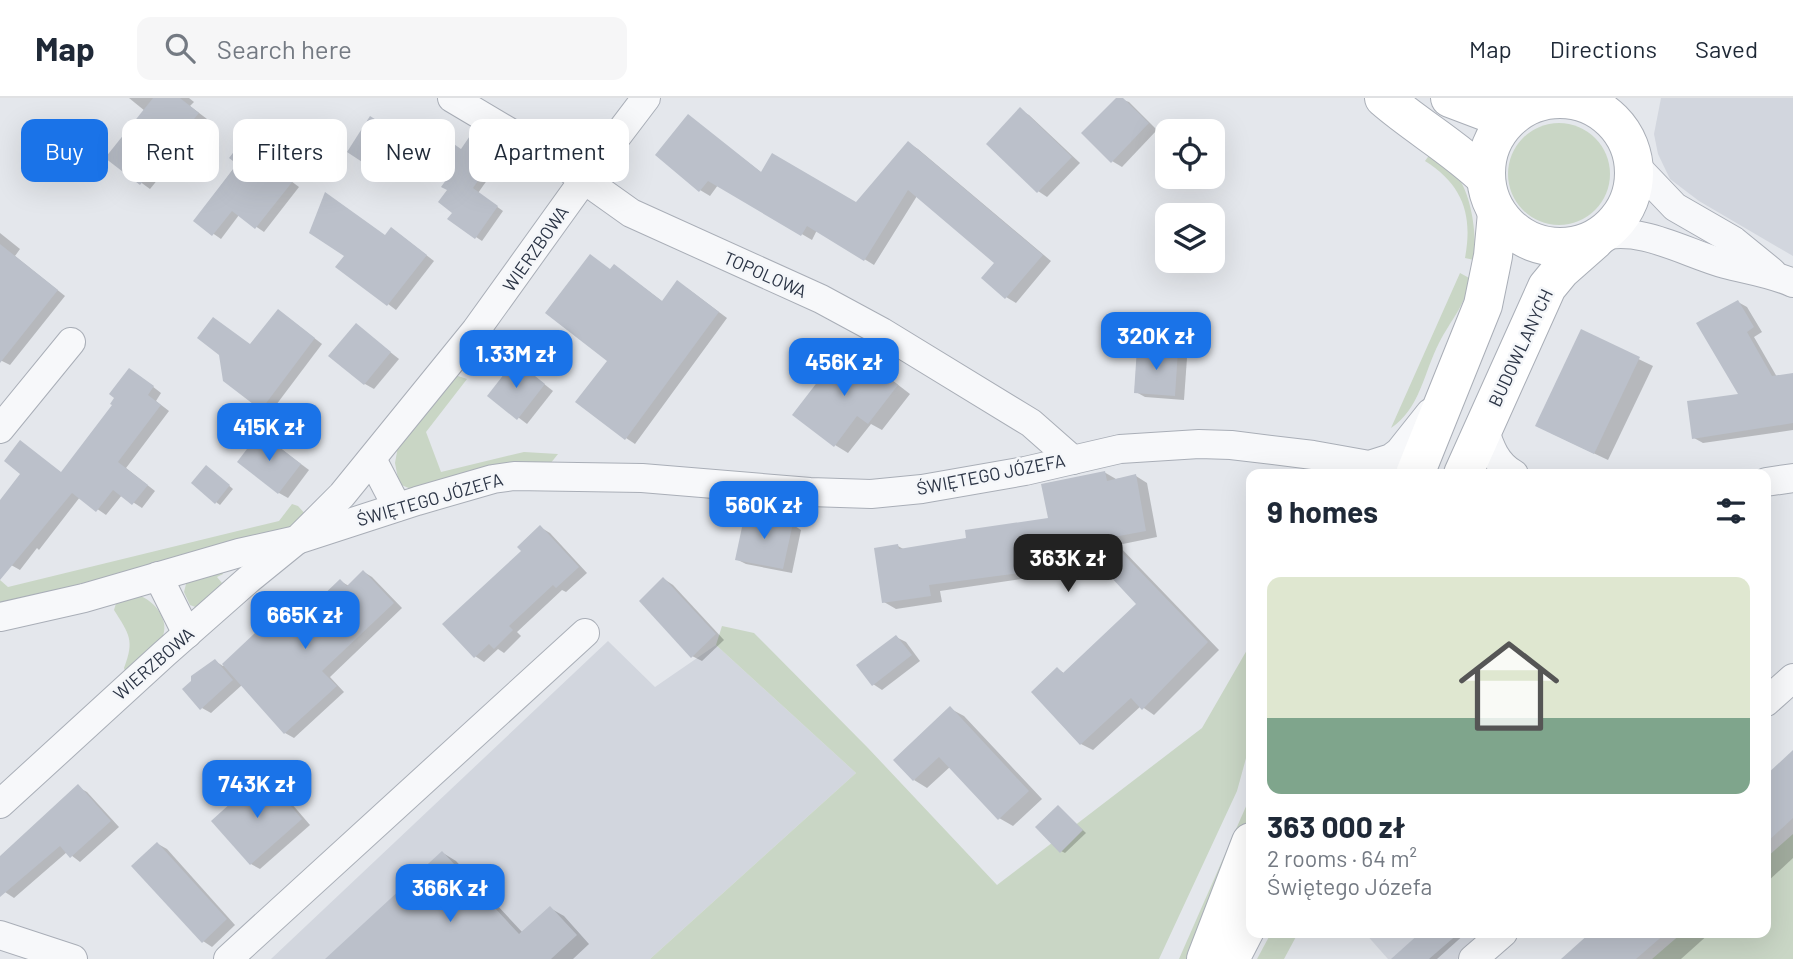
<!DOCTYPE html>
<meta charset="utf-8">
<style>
body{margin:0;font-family:Barlow,sans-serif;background:#f6f6f7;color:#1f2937;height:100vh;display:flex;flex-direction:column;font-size:26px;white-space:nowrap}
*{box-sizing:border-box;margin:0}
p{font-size:23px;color:#747a83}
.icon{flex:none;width:38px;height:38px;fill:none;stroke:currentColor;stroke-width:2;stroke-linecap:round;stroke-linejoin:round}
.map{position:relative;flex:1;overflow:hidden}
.side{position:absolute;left:1246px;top:371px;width:525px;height:469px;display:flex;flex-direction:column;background:#fff;border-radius:14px;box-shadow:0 7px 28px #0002}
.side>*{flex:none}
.banner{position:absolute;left:21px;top:21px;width:665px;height:63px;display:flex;gap:14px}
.tools{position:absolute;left:1155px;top:21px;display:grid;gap:14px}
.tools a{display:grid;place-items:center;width:70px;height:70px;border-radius:14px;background:#fff;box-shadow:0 7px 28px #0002;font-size:35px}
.price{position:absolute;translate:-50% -60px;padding:0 16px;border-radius:14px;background:#1a73e8;color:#fff;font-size:23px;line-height:46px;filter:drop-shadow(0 2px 4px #0008)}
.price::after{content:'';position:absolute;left:50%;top:42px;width:21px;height:16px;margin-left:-10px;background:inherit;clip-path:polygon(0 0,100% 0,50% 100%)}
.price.on{background:#222;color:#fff}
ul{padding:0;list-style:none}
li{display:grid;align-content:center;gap:14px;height:371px;padding:0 21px}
li span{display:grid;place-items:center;height:217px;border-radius:14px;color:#555}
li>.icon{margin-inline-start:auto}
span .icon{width:126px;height:126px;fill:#fffc;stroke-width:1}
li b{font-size:30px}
h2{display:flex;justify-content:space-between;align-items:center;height:84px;padding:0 21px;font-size:30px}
.chip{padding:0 24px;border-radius:14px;background:#fff;box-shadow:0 7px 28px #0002;font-size:24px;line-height:63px}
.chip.on{background:#1a73e8;color:#fff}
header{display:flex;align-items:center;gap:42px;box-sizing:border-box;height:98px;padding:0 35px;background:#fff;border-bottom:2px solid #e0e1e3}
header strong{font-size:33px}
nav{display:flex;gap:38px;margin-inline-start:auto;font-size:24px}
.search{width:490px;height:63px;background:#f6f6f7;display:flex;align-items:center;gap:18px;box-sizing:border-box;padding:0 24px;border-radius:14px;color:#747a83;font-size:26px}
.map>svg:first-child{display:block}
</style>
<header>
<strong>Map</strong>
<div class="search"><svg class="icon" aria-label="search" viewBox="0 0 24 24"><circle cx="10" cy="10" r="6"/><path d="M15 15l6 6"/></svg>Search here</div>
<nav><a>Map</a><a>Directions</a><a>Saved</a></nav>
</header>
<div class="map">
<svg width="1793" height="861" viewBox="0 0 1793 861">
<rect width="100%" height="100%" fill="#e4e7ec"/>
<g fill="#d2d6de">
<polygon points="1661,0 1793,0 1793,158 1699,103 1670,81 1658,56 1654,36"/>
<polygon points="608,543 655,589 716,547 856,675 650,861 271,861"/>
<polygon points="1365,835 1487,835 1457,861 1388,861"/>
</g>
<g fill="#c9d6c5">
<circle cx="1559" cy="76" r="51"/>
<path d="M1433,52C1440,60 1449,68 1456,76C1472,97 1477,137 1474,162L1465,160C1473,117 1463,87 1425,63Z"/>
<path d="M1460,175L1471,181C1463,211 1452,220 1439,245C1424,274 1420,311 1391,330Z"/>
<polygon points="455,277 467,281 426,334 441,374 524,354 558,356 550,366 411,391 399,386 395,365 398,348"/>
<polygon points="292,406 298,408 308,419 291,429 0,508 0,482 8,489 279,423"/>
<polygon points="221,470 223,476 217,479 222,485 227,481 231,484 198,510 190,507 184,494 187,482"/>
<path d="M141,498C158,506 172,526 160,544C151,556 137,566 126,576L124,570C135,542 129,536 114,512L117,502Z"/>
<polygon points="722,528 754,535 868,650 997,787 1202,630 1251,545 1251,642 1237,693 1159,861 650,861 856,675 716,547"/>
<polygon points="1251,697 1251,719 1186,861 1179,861"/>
<polygon points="1793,736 1793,861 1652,861 1682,835 1766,835 1766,760"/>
<polygon points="1271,835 1298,835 1284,861 1257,861"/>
</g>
<g fill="#0003">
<polygon points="129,0 189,0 194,4 190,8 207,21 150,91 107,60 145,13"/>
<polygon points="1118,0 1129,4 1157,32 1122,69 1112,63"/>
<polygon points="1020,12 1029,17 1080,65 1047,99 1038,93"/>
<polygon points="688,18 762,75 857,107 908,45 918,51 1051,163 1016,205 1006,199 996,164 917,98 874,167 817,132 812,142 718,87 710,98 700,92"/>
<polygon points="379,25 413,47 392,80 349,53"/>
<polygon points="480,38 505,57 478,95 503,113 482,143 449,121 454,114 449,92 453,74 462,53"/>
<polygon points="254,43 289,69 283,77 299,89 264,134 239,117 221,141 195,123"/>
<polygon points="0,135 20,151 15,158 65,198 10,267 0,262"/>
<polygon points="399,136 434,163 396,212 338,168 386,139"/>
<polygon points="611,172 623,174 663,204 687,190 727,220 635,346 626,340 610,262"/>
<polygon points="1738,204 1747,209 1762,234 1754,239 1777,279 1793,277 1793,332 1703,345 1694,340 1741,297"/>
<polygon points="286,218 322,246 270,315 262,310 251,248"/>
<polygon points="356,227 399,261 374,291 365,286"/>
<polygon points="1582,234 1653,268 1608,362 1551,335"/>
<polygon points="843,254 859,264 862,261 875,269 910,296 882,332 871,326 848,355 835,347"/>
<polygon points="1178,255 1187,260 1184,302 1145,299 1136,294"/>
<polygon points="524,270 553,293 527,326 489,297"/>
<polygon points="138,277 161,295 156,303 169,313 126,370 155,393 142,410 122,397 106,417 80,399 39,452 37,450 20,472 11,467 0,458 0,405 62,375"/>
<polygon points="261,336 309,372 288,400 279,395"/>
<polygon points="210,371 233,391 220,407 216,404"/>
<polygon points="1104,374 1116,381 1136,378 1147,385 1157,439 1118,447 1219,552 1154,617 1141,608 1093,652 1081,646 1058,571 1065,576 1138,506 1103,469 940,493 942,504 896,511 884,504 898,448 905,452 968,442 1050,422"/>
<polygon points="792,426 801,432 792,475 746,466 736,461"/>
<polygon points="540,429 550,435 587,475 566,494 562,492 517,534 521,538 504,555 498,551 484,564 475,558 523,453"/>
<polygon points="364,474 372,479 402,510 330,579 344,594 294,640 285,635 242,587 211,615 202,610 215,563 223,568 273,521 288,533 340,483 349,488"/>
<polygon points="664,481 673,487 724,542 702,563 692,558"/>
<polygon points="896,539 906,544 920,563 882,592 873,586"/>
<polygon points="951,611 964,618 1042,701 1013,728 999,720 951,668 927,690 914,682"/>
<polygon points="1793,655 1793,760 1766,785 1766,679"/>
<polygon points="264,679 273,684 310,727 260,771 251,766"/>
<polygon points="78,689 87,694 119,729 80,764 67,754 14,800 5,794 0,788 0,760"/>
<polygon points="1058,709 1086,735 1065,755 1061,753"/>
<polygon points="158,746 167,751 235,827 212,849 203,843"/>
<polygon points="443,755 456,763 523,835 550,810 564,818 589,846 573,861 327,861"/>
<polygon points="1423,835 1466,835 1437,861 1394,861"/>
<polygon points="1592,835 1710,835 1681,861 1563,861"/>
</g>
<g fill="#bbc0ca">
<polygon points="153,0 180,0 199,15 140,87 105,60"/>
<polygon points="1116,0 1123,0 1149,25 1111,65 1081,35"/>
<polygon points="1020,9 1072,59 1037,95 986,46"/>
<polygon points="688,16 761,74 772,55 856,104 908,43 1043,157 1005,201 981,180 994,165 908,92 864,163 807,128 801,138 708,83 699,94 655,57"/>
<polygon points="370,18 405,40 382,77 347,54"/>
<polygon points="474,32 500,52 473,90 498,108 475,141 447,121 452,115 438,104 447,92 441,89 451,75 434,62 448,42 461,51"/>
<polygon points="247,37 283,63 277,72 293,83 255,131 232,113 212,138 193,123 237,66 229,60"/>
<polygon points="325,94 385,137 391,129 427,157 387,208 335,169 344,158 309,135"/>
<polygon points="0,146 58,192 0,265"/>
<polygon points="590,156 610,171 614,166 662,203 677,182 719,214 625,342 575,304 607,263 545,215"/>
<polygon points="1738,202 1754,229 1747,234 1772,278 1793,275 1793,325 1692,341 1687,303 1738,296 1696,225"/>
<polygon points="278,211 315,240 261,312 223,283 219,257 197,240 213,219 250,246"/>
<polygon points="356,225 391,254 364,287 328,258"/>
<polygon points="1581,231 1640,259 1594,356 1535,328"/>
<polygon points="1137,250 1178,253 1175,298 1134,295"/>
<polygon points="842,252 857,263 861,259 898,287 868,326 857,318 834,349 792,317"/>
<polygon points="515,262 545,286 517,322 487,298"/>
<polygon points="129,270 154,288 148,297 161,307 118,364 148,387 132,407 113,392 96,414 72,395 0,482 0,402 20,376 4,363 20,342 61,374 112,307 110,306 114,300 109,296"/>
<polygon points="260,334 301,366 278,396 237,364"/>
<polygon points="206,367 230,387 215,406 191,385"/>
<polygon points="1105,373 1107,383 1136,376 1146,433 1108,440 1208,544 1142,612 1131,600 1080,647 1031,594 1057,569 1063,575 1136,506 1095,462 1057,470 929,487 931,498 882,505 874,450 898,446 899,451 966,440 965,432 1048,420 1041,386"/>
<polygon points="745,415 793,425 783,471 735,462"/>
<polygon points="540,427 579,469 556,490 553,487 509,528 513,532 494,551 489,546 474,560 442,526 521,453 517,449"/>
<polygon points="363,472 394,505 322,573 337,588 284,636 222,566 273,518 286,533 340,481 347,488"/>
<polygon points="663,479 716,536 691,560 639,503"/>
<polygon points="896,537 912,557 872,588 856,567"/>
<polygon points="215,561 233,582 200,612 182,591 191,583 191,578"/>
<polygon points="950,608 1029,693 998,722 939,659 913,683 893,662"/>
<polygon points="1793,652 1793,720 1766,745 1766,677"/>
<polygon points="263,676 302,721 250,767 211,723"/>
<polygon points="78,686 111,723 70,760 60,748 0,799 0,758"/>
<polygon points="1058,707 1083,732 1060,755 1035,729"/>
<polygon points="157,744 227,821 202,845 131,768"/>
<polygon points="442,753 519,836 550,808 577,837 551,861 325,861"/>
<polygon points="1420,835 1459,835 1429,861 1391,861"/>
<polygon points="1590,835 1666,835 1636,861 1561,861"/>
</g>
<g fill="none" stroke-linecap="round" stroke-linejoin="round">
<g stroke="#a9aeb7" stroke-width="30">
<g id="street">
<polyline points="452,0 558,63 631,115 821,201 882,234 1031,325 1073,362"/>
<polyline points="1634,66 1675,109 1734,143 1772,174"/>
<path d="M1599,139C1641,127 1685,155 1725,166C1748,172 1771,175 1793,185"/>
<path d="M1484,330C1490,349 1496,366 1514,376"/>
<polyline points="0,331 71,244"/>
<polyline points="372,361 397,409"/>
<polyline points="1766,384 1793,380"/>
<polyline points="158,478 187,536"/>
<polyline points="0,519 84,500 239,455 297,442 417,403 493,381 514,378 642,380 810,394 871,396 922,391 1025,373 1120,351 1199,346 1231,347 1313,357 1369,367 1391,360 1399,354 1430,315"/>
<polyline points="1766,604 1793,580"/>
<polyline points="0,706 164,556 249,481 297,442 342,397 476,232 583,83 646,0"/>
<polyline points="0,837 73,861"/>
<polyline points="228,861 585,535"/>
<polyline points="1473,861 1503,835"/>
</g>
</g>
<g stroke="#a9aeb7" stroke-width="40">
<g id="secondary">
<path d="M1384,0C1416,28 1454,49 1486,80"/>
<polyline points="1450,0 1487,14 1510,19"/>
<circle cx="1560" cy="75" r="74"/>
<polyline points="1415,376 1483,207 1493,158 1497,115"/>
<polyline points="1463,376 1547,189 1561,172 1595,142"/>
<polyline points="1206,861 1251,744"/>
<polyline points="1230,861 1251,820"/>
</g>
</g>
<use href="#street" stroke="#f7f8fa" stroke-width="28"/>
<use href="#secondary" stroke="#fff" stroke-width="38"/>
</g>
<g text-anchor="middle" stroke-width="5" stroke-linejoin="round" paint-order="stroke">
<g font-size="18" fill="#2b3445" stroke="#f4f6f9">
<text transform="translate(536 151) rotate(-55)" y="6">WIERZBOWA</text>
<text transform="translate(765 177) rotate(24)" y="6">TOPOLOWA</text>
<text transform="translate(1521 250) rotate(-65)" y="6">BUDOWLANYCH</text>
<text transform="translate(991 377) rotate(-11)" y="6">ŚWIĘTEGO JÓZEFA</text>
<text transform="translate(430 402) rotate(-16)" y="6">ŚWIĘTEGO JÓZEFA</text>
<text transform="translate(154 566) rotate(-41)" y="6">WIERZBOWA</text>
</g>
</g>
</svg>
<div class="tools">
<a><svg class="icon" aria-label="locate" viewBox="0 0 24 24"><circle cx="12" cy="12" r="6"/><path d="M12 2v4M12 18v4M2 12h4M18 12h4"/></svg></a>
<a><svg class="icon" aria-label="layers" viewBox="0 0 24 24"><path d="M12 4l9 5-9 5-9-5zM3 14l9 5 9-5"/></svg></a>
</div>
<b class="price" style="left:1156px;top:274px">320K zł</b>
<b class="price" style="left:516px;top:292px">1.33M zł</b>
<b class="price" style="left:844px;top:300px">456K zł</b>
<b class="price" style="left:269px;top:365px">415K zł</b>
<b class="price" style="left:764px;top:443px">560K zł</b>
<b class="price on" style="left:1068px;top:496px">363K zł</b>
<b class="price" style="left:305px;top:553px">665K zł</b>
<b class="price" style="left:257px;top:722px">743K zł</b>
<b class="price" style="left:450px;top:826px">366K zł</b>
<div class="banner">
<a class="chip on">Buy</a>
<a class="chip">Rent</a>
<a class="chip">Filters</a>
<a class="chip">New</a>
<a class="chip">Apartment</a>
</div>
<section class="side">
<h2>9 homes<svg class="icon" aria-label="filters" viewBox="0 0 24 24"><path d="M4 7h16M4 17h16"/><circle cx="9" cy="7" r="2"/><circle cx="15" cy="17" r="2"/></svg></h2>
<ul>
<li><span style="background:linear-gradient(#dfe7d0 65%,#7fa58c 0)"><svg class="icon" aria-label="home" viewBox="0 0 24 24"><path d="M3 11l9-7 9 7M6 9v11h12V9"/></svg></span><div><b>363 000 zł</b><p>2 rooms · 64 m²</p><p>Świętego Józefa</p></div></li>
</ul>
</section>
</div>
